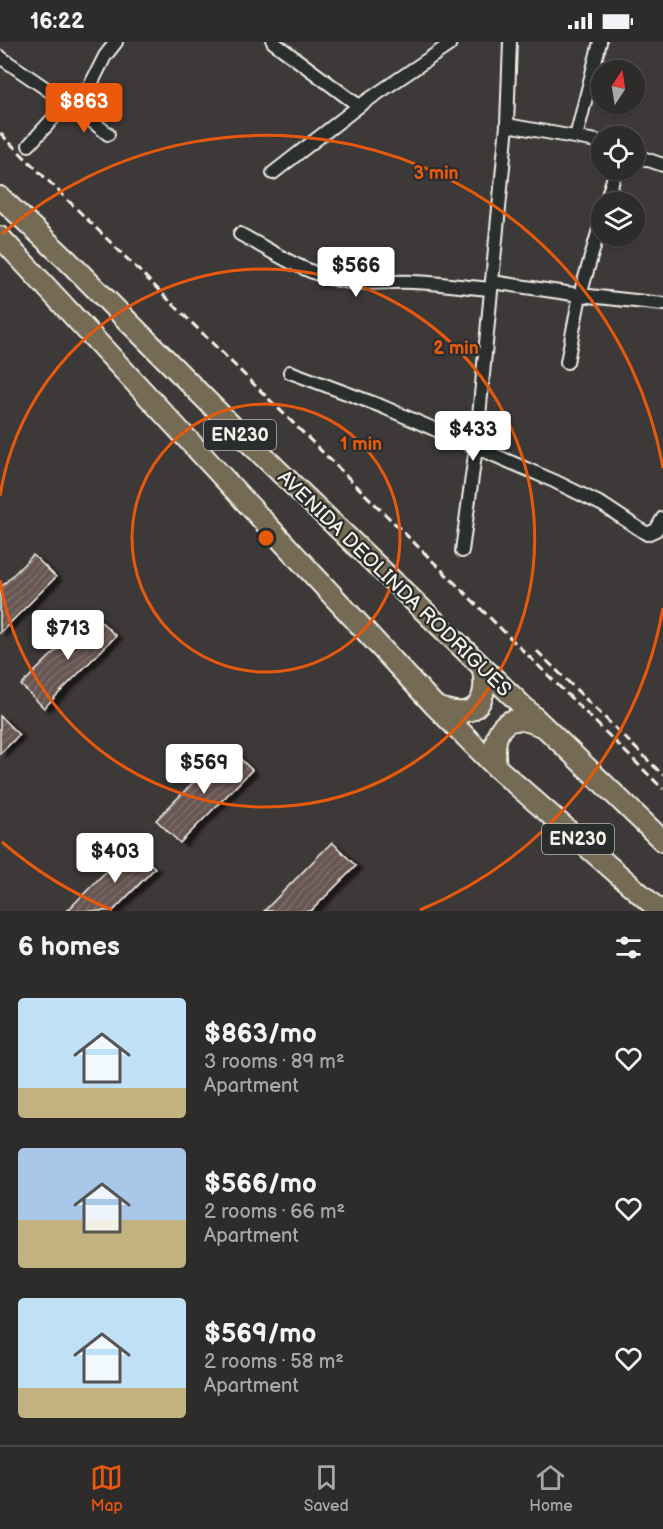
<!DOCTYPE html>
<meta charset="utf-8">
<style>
body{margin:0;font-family:"Balsamiq Sans",sans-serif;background:#3a3737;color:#f1f3f6;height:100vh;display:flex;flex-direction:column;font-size:22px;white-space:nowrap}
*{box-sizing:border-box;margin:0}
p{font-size:20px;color:#a7a7a9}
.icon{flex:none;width:33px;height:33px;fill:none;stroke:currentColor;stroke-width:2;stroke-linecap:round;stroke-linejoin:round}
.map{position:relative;height:869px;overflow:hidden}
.side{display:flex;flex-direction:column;background:#2e2b2b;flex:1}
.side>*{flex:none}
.needle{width:39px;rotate:12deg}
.buttons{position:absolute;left:591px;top:18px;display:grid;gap:12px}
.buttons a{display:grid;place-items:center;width:54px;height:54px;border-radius:50%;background:#2e2b2b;box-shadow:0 2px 4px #0004,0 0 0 2px #494747;font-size:30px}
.price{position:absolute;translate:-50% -51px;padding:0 14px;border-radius:6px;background:#fff;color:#222;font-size:20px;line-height:39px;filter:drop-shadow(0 2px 3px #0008)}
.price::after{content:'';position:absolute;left:50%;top:36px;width:18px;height:14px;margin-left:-9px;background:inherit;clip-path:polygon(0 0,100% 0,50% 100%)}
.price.current{background:#ea580c;color:#fff}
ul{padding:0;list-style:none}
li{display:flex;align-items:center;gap:18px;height:150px;padding:0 18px}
li span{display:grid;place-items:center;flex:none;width:168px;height:120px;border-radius:6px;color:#555}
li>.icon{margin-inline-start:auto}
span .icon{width:72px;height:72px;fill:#fffc;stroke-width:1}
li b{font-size:26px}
h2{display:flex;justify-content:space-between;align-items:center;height:72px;padding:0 18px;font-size:26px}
.status{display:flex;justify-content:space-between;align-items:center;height:42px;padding:0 30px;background:#2e2b2b;direction:ltr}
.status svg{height:16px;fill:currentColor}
.menu{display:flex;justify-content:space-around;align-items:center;height:84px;border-top:2px solid #494747;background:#2e2b2b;font-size:16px;color:#a7a7a9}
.menu a{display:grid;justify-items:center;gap:3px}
.menu .current{color:#ea580c}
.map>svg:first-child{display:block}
</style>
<div class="status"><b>16:22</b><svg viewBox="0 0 49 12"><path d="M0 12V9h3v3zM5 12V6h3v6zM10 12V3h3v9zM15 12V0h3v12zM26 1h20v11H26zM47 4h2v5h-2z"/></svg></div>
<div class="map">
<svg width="663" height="869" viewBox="0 0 663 869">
<defs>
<pattern id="building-hatch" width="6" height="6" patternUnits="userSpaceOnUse" patternTransform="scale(1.5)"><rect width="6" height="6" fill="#685653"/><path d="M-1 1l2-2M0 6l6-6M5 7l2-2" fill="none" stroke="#7e6f6c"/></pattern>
<filter id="shadow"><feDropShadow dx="6" dy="3.5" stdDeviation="1.5" flood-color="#0009"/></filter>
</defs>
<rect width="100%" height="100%" fill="#3d3939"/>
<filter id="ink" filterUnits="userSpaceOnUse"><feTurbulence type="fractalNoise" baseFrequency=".0167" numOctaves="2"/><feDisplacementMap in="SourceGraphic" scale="12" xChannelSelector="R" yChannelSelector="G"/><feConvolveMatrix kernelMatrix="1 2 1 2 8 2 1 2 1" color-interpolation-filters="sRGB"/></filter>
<g filter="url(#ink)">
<g fill="url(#building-hatch)" stroke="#f4f1e8" stroke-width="1.5" filter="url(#shadow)">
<polygon points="33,513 56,535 0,591 0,546"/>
<polygon points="93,572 116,594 44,666 21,643"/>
<polygon points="0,674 19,693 0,712"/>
<polygon points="228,705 252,728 180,801 156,778"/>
<polygon points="332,800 356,824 311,869 264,869"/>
<polygon points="131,804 155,826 113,869 67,869"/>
</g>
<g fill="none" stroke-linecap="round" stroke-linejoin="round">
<g stroke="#f4f1e8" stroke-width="16">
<g id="minor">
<polyline points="273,0 359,64"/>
<polyline points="0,15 67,61"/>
<polyline points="78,68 108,92"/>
<polyline points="507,83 602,100"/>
<polyline points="576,95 600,0"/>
<polyline points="29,103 67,61 78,68 105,14 116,0"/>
<polyline points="634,113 663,123"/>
<polyline points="273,131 359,64 449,3 450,0"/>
<polyline points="606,160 616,128"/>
<path d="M240,192C273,210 307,233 344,239C367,243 390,239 413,240C439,241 465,245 491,247"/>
<polyline points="492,240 580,253 663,262"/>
<polyline points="567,320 580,253 602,177"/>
<polyline points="290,330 381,364 554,439 603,463 647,492 656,488 663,476"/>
<polyline points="462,509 476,405 507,83 510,0"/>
</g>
</g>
<g stroke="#f4f1e8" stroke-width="24">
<g id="trunk">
<polyline points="0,155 67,218 235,387 663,799"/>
<polyline points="0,195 435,664 496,725 660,869"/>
<path d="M437,665C472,679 489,664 483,627"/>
<path d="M496,725C491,688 504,666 543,685"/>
</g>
</g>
<use href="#minor" stroke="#2a2d2e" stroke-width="12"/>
<use href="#trunk" stroke="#746b52" stroke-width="20"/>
<g stroke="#f4f1e8" stroke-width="3" stroke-dasharray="9 4.5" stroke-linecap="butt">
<polyline points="0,91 663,747"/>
<polyline points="537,609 663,733"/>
</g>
</g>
</g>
<g fill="none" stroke="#e8590c" stroke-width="3">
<circle cx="266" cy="496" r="134"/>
<path d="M0 454A269 269 0 1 1 0 538"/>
<path d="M663 566A403 403 0 0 1 420 868M112 868A403 403 0 0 1 2 800M2 192A403 403 0 0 1 663 426"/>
</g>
<g text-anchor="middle" stroke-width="4.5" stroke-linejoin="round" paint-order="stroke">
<g fill="#2a2d2e" stroke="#b7b6b0" stroke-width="1.5">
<rect x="204" y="378" width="72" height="30" rx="4.5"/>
<rect x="542" y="782" width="72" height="30" rx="4.5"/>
</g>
<g font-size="18" font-weight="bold" fill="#f4f1e8">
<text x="240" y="399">EN230</text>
<text x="578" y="803">EN230</text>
</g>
<g font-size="20" fill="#f4f1e8" stroke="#2a2d2e">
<text transform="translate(395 541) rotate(44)" y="7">AVENIDA DEOLINDA RODRIGUES</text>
</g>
</g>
<circle cx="266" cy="496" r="9" fill="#e8590c" stroke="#2a2d2e" stroke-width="3"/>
<g font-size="18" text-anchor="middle" font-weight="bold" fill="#e8590c" stroke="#2a2d2e" stroke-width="4.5" stroke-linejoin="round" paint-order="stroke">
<text x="436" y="137">3 min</text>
<text x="456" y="312">2 min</text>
<text x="361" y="408">1 min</text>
</g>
</svg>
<div class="buttons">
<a><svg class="needle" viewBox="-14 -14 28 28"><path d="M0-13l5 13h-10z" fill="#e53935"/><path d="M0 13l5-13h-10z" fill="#a7a7a9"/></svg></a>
<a><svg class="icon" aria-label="locate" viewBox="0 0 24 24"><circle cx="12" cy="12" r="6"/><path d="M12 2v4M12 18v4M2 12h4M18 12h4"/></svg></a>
<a><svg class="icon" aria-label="layers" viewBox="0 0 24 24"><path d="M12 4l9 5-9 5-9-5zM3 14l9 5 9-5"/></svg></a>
</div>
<b class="price current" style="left:84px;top:92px">$863</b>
<b class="price" style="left:356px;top:256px">$566</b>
<b class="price" style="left:473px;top:420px">$433</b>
<b class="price" style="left:68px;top:619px">$713</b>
<b class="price" style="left:204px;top:753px">$569</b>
<b class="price" style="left:115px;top:842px">$403</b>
</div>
<section class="side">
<h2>6 homes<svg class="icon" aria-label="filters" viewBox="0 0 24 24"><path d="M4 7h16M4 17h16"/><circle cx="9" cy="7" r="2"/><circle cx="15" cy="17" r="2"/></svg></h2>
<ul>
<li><span style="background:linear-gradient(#bfe0f5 75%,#c2b280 0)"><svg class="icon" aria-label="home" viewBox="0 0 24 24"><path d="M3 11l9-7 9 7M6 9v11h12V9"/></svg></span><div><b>$863/mo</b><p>3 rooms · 89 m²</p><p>Apartment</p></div><svg class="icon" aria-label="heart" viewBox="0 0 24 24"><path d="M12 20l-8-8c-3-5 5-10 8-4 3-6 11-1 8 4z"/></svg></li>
<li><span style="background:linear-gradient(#a9c7e8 60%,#c2b280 0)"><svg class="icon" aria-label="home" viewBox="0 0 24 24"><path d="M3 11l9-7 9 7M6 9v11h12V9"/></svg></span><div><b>$566/mo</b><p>2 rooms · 66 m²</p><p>Apartment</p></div><svg class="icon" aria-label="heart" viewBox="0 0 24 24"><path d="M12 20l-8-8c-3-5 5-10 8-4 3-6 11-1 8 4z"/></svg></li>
<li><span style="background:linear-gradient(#bfe0f5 75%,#c2b280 0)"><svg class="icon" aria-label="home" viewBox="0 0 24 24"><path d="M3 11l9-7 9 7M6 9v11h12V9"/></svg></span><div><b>$569/mo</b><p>2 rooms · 58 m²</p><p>Apartment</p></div><svg class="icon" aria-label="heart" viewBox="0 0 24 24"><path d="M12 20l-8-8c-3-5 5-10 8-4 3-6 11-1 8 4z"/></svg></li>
</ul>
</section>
<nav class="menu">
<a class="current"><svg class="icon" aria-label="map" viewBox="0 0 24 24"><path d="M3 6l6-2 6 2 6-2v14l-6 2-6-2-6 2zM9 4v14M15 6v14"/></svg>Map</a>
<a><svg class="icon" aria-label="saved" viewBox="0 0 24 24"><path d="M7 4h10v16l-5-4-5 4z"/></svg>Saved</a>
<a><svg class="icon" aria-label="home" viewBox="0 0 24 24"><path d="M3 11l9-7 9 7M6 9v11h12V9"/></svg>Home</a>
</nav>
